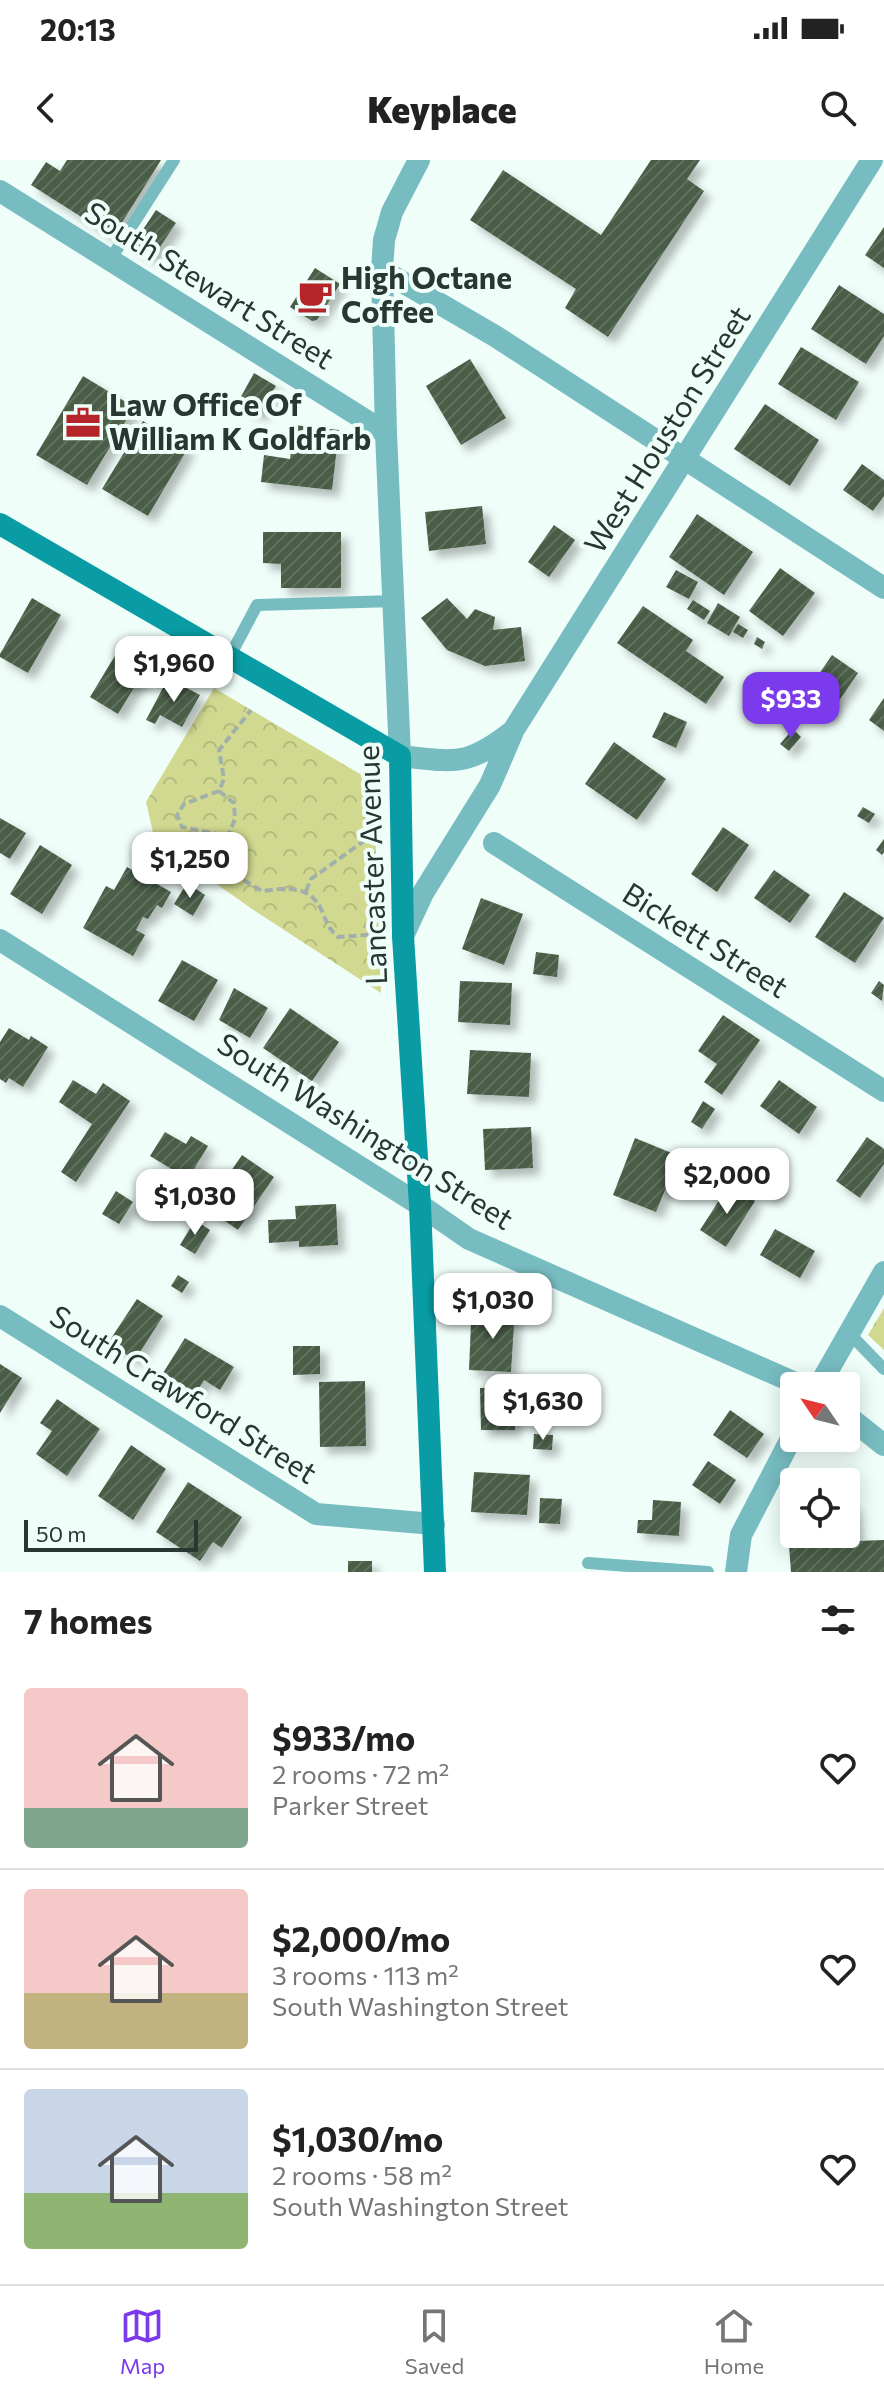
<!DOCTYPE html>
<meta charset="utf-8">
<style>
body{margin:0;font-family:Commissioner,sans-serif;background:#f2f2f2;color:#222;height:100vh;display:flex;flex-direction:column;font-size:30px;white-space:nowrap}
*{box-sizing:border-box;margin:0}
p{font-size:26px;color:#767676}
.icon{flex:none;width:44px;height:44px;fill:none;stroke:currentColor;stroke-width:2;stroke-linecap:round;stroke-linejoin:round}
.map{position:relative;height:1412px;overflow:hidden}
.details{display:flex;flex-direction:column;background:#fff;flex:1}
.details>*{flex:none}
.needle{width:52px;rotate:305deg}
.fabs{position:absolute;left:780px;top:1212px;display:grid;gap:16px}
.fabs a{display:grid;place-items:center;width:80px;height:80px;border-radius:8px;background:#fff;box-shadow:0 4px 20px #0003;font-size:40px}
.scale{position:absolute;left:24px;bottom:20px;width:174px;box-sizing:border-box;padding-left:8px;border:4px solid #283732;border-top:0;font-size:22px;line-height:28px;white-space:nowrap;color:#283732;-webkit-text-stroke:6px #f0fef9;paint-order:stroke}
.price{position:absolute;translate:-50% -68px;padding:0 18px;border-radius:16px;background:#fff;color:#222;font-size:26px;line-height:52px;filter:drop-shadow(0 2px 4px #0008)}
.price::after{content:'';position:absolute;left:50%;top:48px;width:24px;height:18px;margin-left:-12px;background:inherit;clip-path:polygon(0 0,100% 0,50% 100%)}
.price.active{background:#7c3aed;color:#fff}
ul{padding:0;list-style:none}
li{display:flex;align-items:center;gap:24px;height:200px;padding:0 24px}
li+li{border-top:2px solid #e0e0e0}
li span{display:grid;place-items:center;flex:none;width:224px;height:160px;border-radius:8px;color:#555}
li>.icon{margin-inline-start:auto}
span .icon{width:96px;height:96px;fill:#fffc;stroke-width:1}
li b{font-size:34px}
h2{display:flex;justify-content:space-between;align-items:center;height:96px;padding:0 24px;font-size:34px}
.status{display:flex;justify-content:space-between;align-items:center;height:56px;padding:0 40px;background:#fff;direction:ltr}
.status svg{height:22px;fill:currentColor}
header{display:flex;justify-content:space-between;align-items:center;height:104px;padding:0 24px;background:#fff;font-size:36px;font-weight:800}
.tabs{display:flex;justify-content:space-around;align-items:center;height:112px;border-top:2px solid #e0e0e0;background:#fff;font-size:22px;color:#767676}
.tabs a{display:grid;justify-items:center;gap:4px}
.tabs .active{color:#7c3aed}
.map>svg:first-child{display:block}
</style>
<div class="status"><b>20:13</b><svg viewBox="0 0 49 12"><path d="M0 12V9h3v3zM5 12V6h3v6zM10 12V3h3v9zM15 12V0h3v12zM26 1h20v11H26zM47 4h2v5h-2z"/></svg></div>
<header><svg class="icon" aria-label="back" viewBox="0 0 24 24"><path d="M15 5l-7 7 7 7"/></svg>Keyplace<svg class="icon" aria-label="search" viewBox="0 0 24 24"><circle cx="10" cy="10" r="6"/><path d="M15 15l6 6"/></svg></header>
<div class="map">
<svg width="884" height="1412" viewBox="0 0 884 1412">
<defs>
<pattern id="cemetery-stones" width="16" height="16" patternUnits="userSpaceOnUse" patternTransform="scale(2)"><rect width="16" height="16" fill="#d1d990"/><path d="M2 7V4a2 2 0 0 1 4 0v3zM10 15v-3a2 2 0 0 1 4 0v3z" fill="#b3bb7d"/></pattern>
<pattern id="park-crowns" width="20" height="18" patternUnits="userSpaceOnUse" patternTransform="scale(2)"><rect width="20" height="18" fill="#d1d990"/><path d="M2 6a3 3 0 1 1 6 0M12 15a3 3 0 1 1 6 0" fill="none" stroke="#b3bb7d"/></pattern>
<pattern id="building-hatch" width="6" height="6" patternUnits="userSpaceOnUse" patternTransform="scale(2)"><rect width="6" height="6" fill="#495d47"/><path d="M-1 1l2-2M0 6l6-6M5 7l2-2" fill="none" stroke="#607160"/></pattern>
<filter id="shadow"><feDropShadow dx="7" dy="7" stdDeviation="4" flood-color="#0004"/></filter>
</defs>
<rect width="100%" height="100%" fill="#f0fef9"/>
<polygon fill="url(#cemetery-stones)" points="884,1148 884,1190 868,1175"/>
<polygon fill="url(#park-crowns)" points="214,528 360,614 374,634 381,833 255,751 155,681 146,642"/>
<g fill="url(#building-hatch)" filter="url(#shadow)">
<polygon points="67,0 161,0 113,77 31,25 46,2 60,11"/>
<polygon points="651,0 700,0 687,19 704,31 608,177 565,148 576,129 470,60 503,10 601,75"/>
<polygon points="156,50 176,63 152,99 132,86"/>
<polygon points="884,67 884,108 865,95"/>
<polygon points="315,108 340,124 317,160 312,161 290,147"/>
<polygon points="839,125 884,154 884,176 866,204 811,169"/>
<polygon points="801,187 859,222 836,260 778,224"/>
<polygon points="470,199 506,258 461,285 426,226"/>
<polygon points="254,213 276,226 259,255 238,242"/>
<polygon points="83,216 134,247 87,325 36,295"/>
<polygon points="765,244 819,280 790,326 734,289"/>
<polygon points="143,261 188,288 148,356 102,329"/>
<polygon points="294,265 339,270 332,330 261,322 264,295 290,299"/>
<polygon points="862,304 884,320 884,336 873,351 843,330"/>
<polygon points="482,346 486,384 429,391 425,352"/>
<polygon points="697,354 753,392 724,435 669,397"/>
<polygon points="554,365 575,380 549,417 528,402"/>
<polygon points="263,372 341,372 341,428 281,428 281,404 263,403"/>
<polygon points="780,408 815,433 783,476 749,451"/>
<polygon points="676,410 698,422 689,439 666,427"/>
<polygon points="32,438 61,455 28,513 0,497 0,494"/>
<polygon points="447,438 467,459 475,449 495,457 493,470 521,467 525,501 485,506 447,490 421,458"/>
<polygon points="693,440 710,451 704,460 687,449"/>
<polygon points="718,443 740,457 729,476 707,463"/>
<polygon points="643,446 693,480 686,491 724,517 706,544 617,483"/>
<polygon points="738,464 748,470 743,478 733,472"/>
<polygon points="757,477 765,482 762,489 754,484"/>
<polygon points="119,489 147,506 118,554 90,537"/>
<polygon points="832,495 858,513 828,557 802,539"/>
<polygon points="173,521 200,535 182,567 160,555 155,564 146,560 165,524 170,527"/>
<polygon points="884,538 884,571 869,560"/>
<polygon points="664,552 687,562 676,588 652,577"/>
<polygon points="793,569 801,577 789,591 780,584"/>
<polygon points="614,582 666,619 637,660 585,624"/>
<polygon points="863,647 875,654 869,663 857,656"/>
<polygon points="0,658 26,673 10,699 0,693"/>
<polygon points="723,667 749,685 717,732 691,714"/>
<polygon points="884,679 884,692 882,695 876,690"/>
<polygon points="40,685 72,705 42,754 10,734"/>
<polygon points="127,707 171,732 162,748 157,745 148,759 143,757 136,770 145,775 133,796 83,768 106,726 114,730"/>
<polygon points="774,710 810,735 790,763 754,738"/>
<polygon points="187,723 205,735 193,756 174,744"/>
<polygon points="844,732 884,758 855,803 815,777"/>
<polygon points="481,738 523,754 504,805 462,789"/>
<polygon points="536,792 559,795 557,817 533,814"/>
<polygon points="182,800 218,820 194,861 158,841"/>
<polygon points="460,821 512,823 510,865 458,862"/>
<polygon points="879,821 884,825 882,841 871,833"/>
<polygon points="234,828 268,848 250,878 219,860"/>
<polygon points="290,848 339,882 312,921 263,888"/>
<polygon points="723,855 760,880 722,935 704,922 717,904 698,891"/>
<polygon points="9,868 29,880 31,876 48,887 23,927 9,918 6,923 0,919 0,882"/>
<polygon points="470,890 531,893 529,937 467,934"/>
<polygon points="73,920 96,934 103,923 130,941 76,1022 61,1012 92,964 59,942"/>
<polygon points="779,920 817,947 799,974 760,946"/>
<polygon points="703,941 715,949 702,969 691,962"/>
<polygon points="531,967 533,1008 485,1010 483,969"/>
<polygon points="165,972 186,984 191,976 208,986 188,1019 150,996"/>
<polygon points="867,977 884,989 884,1004 860,1038 836,1021"/>
<polygon points="635,978 679,996 656,1052 613,1035"/>
<polygon points="242,995 274,1017 238,1070 211,1051 223,1034 218,1030"/>
<polygon points="159,1009 180,1022 168,1042 147,1029"/>
<polygon points="773,1019 782,1024 773,1038 765,1033"/>
<polygon points="729,1025 755,1041 726,1087 700,1070"/>
<polygon points="116,1031 133,1042 119,1064 102,1054"/>
<polygon points="336,1044 338,1085 299,1087 299,1081 269,1083 268,1060 296,1059 295,1046"/>
<polygon points="195,1060 210,1070 195,1094 180,1085"/>
<polygon points="775,1069 815,1091 800,1118 760,1095"/>
<polygon points="178,1115 189,1122 182,1133 171,1126"/>
<polygon points="137,1139 163,1156 135,1200 108,1183"/>
<polygon points="484,1147 515,1149 511,1212 469,1210 471,1163 484,1163"/>
<polygon points="185,1178 234,1207 220,1230 204,1220 196,1233 163,1213"/>
<polygon points="293,1186 320,1186 320,1214 293,1215"/>
<polygon points="0,1204 22,1218 0,1253"/>
<polygon points="365,1221 366,1286 320,1287 319,1222"/>
<polygon points="514,1227 515,1270 481,1270 480,1228"/>
<polygon points="57,1239 100,1269 67,1316 36,1294 52,1271 40,1263"/>
<polygon points="730,1250 764,1274 747,1298 713,1275"/>
<polygon points="534,1274 553,1275 552,1290 533,1289"/>
<polygon points="131,1285 166,1309 133,1360 98,1336"/>
<polygon points="708,1301 736,1320 720,1344 692,1325"/>
<polygon points="474,1312 530,1315 527,1355 471,1352"/>
<polygon points="188,1322 242,1357 222,1388 213,1382 200,1401 156,1372"/>
<polygon points="540,1338 562,1339 560,1364 539,1363"/>
<polygon points="653,1340 681,1342 679,1376 637,1373 638,1360 652,1360"/>
<polygon points="853,1342 857,1381 884,1380 884,1412 791,1412 786,1347 794,1346 794,1374 846,1374 846,1343"/>
<rect x="348" y="1401" width="24" height="11"/>
</g>
<g fill="none" stroke-linecap="round" stroke-linejoin="round">
<g stroke="#a1b0ab" stroke-width="4" stroke-dasharray="8 4" stroke-linecap="butt">
<polyline points="219,631 234,643 235,659 228,676 182,667 177,655 184,644 219,631 224,619 219,590 251,550"/>
<path d="M228,676L240,718L262,731C286,728 310,724 322,751C327,763 328,768 338,777L380,774"/>
<polyline points="306,731 311,719 379,670"/>
</g>
<g stroke="#77bcc1" stroke-width="12">
<polyline points="110,100 174,0"/>
<polyline points="229,498 257,445 395,441"/>
<polyline points="848,1172 884,1209"/>
<polyline points="588,1403 708,1412"/>
</g>
<g stroke="#77bcc1" stroke-width="22">
<polyline points="0,31 386,273"/>
<polyline points="382,110 495,176 884,428"/>
<polyline points="400,596 386,273 382,110 384,80 392,52 419,0"/>
<polyline points="494,683 884,931"/>
<polyline points="0,780 420,1045 469,1079 802,1226"/>
<polyline points="0,1156 316,1354 434,1364"/>
<polyline points="819,1226 884,1112"/>
<polyline points="846,1255 884,1285"/>
<polyline points="736,1412 741,1375 794,1273"/>
</g>
<g stroke="#77bcc1" stroke-width="22">
<path d="M400,596C456,602 467,607 513,571L872,0"/>
<polyline points="403,776 423,733 490,625 512,574"/>
</g>
<polyline stroke="#099ca4" stroke-width="22" points="0,364 400,596 403,776 420,1045 435,1412"/>
</g>
<defs>
<g id="cafe-bare" transform="scale(2.76)"><path d="M-5.5-4.5H6V0H3Q3 3.5 0 3.5H-2.5Q-5.5 3.5-5.5 0ZM3-3.2v2h1.7v-2ZM-6 4.5H4V6H-6Z" fill="#b42428" stroke="#f0fef9" stroke-width="2.5" paint-order="stroke"/></g>
<g id="office-bare" transform="scale(2.76)"><path d="M-6-3h4V-5.5h4V-3h4V5H-6ZM-1-4.5V-3h2v-1.5ZM-6 0V1H6V0Z" fill="#b42428" stroke="#f0fef9" stroke-width="2.5" paint-order="stroke"/></g>
</defs>
<g fill-rule="evenodd">
<use href="#cafe-bare" x="315" y="136"/>
<use href="#office-bare" x="83" y="263"/>
</g>
<g text-anchor="middle" stroke-width="8" stroke-linejoin="round" paint-order="stroke">
<g font-size="30" font-weight="bold" fill="#283732" stroke="#f0fef9" text-anchor="start">
<text x="341" y="129">High Octane<tspan x="341" dy="34">Coffee</tspan></text>
<text x="109" y="256">Law Office Of<tspan x="109" dy="34">William K Goldfarb</tspan></text>
</g>
<g font-size="30" fill="#283732" stroke="#f0fef9">
<text transform="translate(209 126) rotate(32)" y="10">South Stewart Street</text>
<text transform="translate(668 270) rotate(-58)" y="10">West Houston Street</text>
<text transform="translate(373 705) rotate(-92)" y="10">Lancaster Avenue</text>
<text transform="translate(705 781) rotate(32)" y="10">Bickett Street</text>
<text transform="translate(365 972) rotate(32)" y="10">South Washington Street</text>
<text transform="translate(183 1235) rotate(32)" y="10">South Crawford Street</text>
</g>
</g>
</svg>
<div class="fabs">
<a><svg class="needle" viewBox="-14 -14 28 28"><path d="M0-13l5 13h-10z" fill="#e53935"/><path d="M0 13l5-13h-10z" fill="#767676"/></svg></a>
<a><svg class="icon" aria-label="locate" viewBox="0 0 24 24"><circle cx="12" cy="12" r="6"/><path d="M12 2v4M12 18v4M2 12h4M18 12h4"/></svg></a>
</div>
<div class="scale">50 m</div>
<b class="price" style="left:174px;top:544px">$1,960</b>
<b class="price active" style="left:791px;top:580px">$933</b>
<b class="price" style="left:190px;top:740px">$1,250</b>
<b class="price" style="left:727px;top:1056px">$2,000</b>
<b class="price" style="left:195px;top:1077px">$1,030</b>
<b class="price" style="left:493px;top:1181px">$1,030</b>
<b class="price" style="left:543px;top:1282px">$1,630</b>
</div>
<section class="details">
<h2>7 homes<svg class="icon" aria-label="filters" viewBox="0 0 24 24"><path d="M4 7h16M4 17h16"/><circle cx="9" cy="7" r="2"/><circle cx="15" cy="17" r="2"/></svg></h2>
<ul>
<li><span style="background:linear-gradient(#f6c9c9 75%,#7fa58c 0)"><svg class="icon" aria-label="home" viewBox="0 0 24 24"><path d="M3 11l9-7 9 7M6 9v11h12V9"/></svg></span><div><b>$933/mo</b><p>2 rooms · 72 m²</p><p>Parker Street</p></div><svg class="icon" aria-label="heart" viewBox="0 0 24 24"><path d="M12 20l-8-8c-3-5 5-10 8-4 3-6 11-1 8 4z"/></svg></li>
<li><span style="background:linear-gradient(#f6c9c9 65%,#c2b280 0)"><svg class="icon" aria-label="home" viewBox="0 0 24 24"><path d="M3 11l9-7 9 7M6 9v11h12V9"/></svg></span><div><b>$2,000/mo</b><p>3 rooms · 113 m²</p><p>South Washington Street</p></div><svg class="icon" aria-label="heart" viewBox="0 0 24 24"><path d="M12 20l-8-8c-3-5 5-10 8-4 3-6 11-1 8 4z"/></svg></li>
<li><span style="background:linear-gradient(#c9d6e8 65%,#8fb573 0)"><svg class="icon" aria-label="home" viewBox="0 0 24 24"><path d="M3 11l9-7 9 7M6 9v11h12V9"/></svg></span><div><b>$1,030/mo</b><p>2 rooms · 58 m²</p><p>South Washington Street</p></div><svg class="icon" aria-label="heart" viewBox="0 0 24 24"><path d="M12 20l-8-8c-3-5 5-10 8-4 3-6 11-1 8 4z"/></svg></li>
</ul>
</section>
<nav class="tabs">
<a class="active"><svg class="icon" aria-label="map" viewBox="0 0 24 24"><path d="M3 6l6-2 6 2 6-2v14l-6 2-6-2-6 2zM9 4v14M15 6v14"/></svg>Map</a>
<a><svg class="icon" aria-label="saved" viewBox="0 0 24 24"><path d="M7 4h10v16l-5-4-5 4z"/></svg>Saved</a>
<a><svg class="icon" aria-label="home" viewBox="0 0 24 24"><path d="M3 11l9-7 9 7M6 9v11h12V9"/></svg>Home</a>
</nav>
